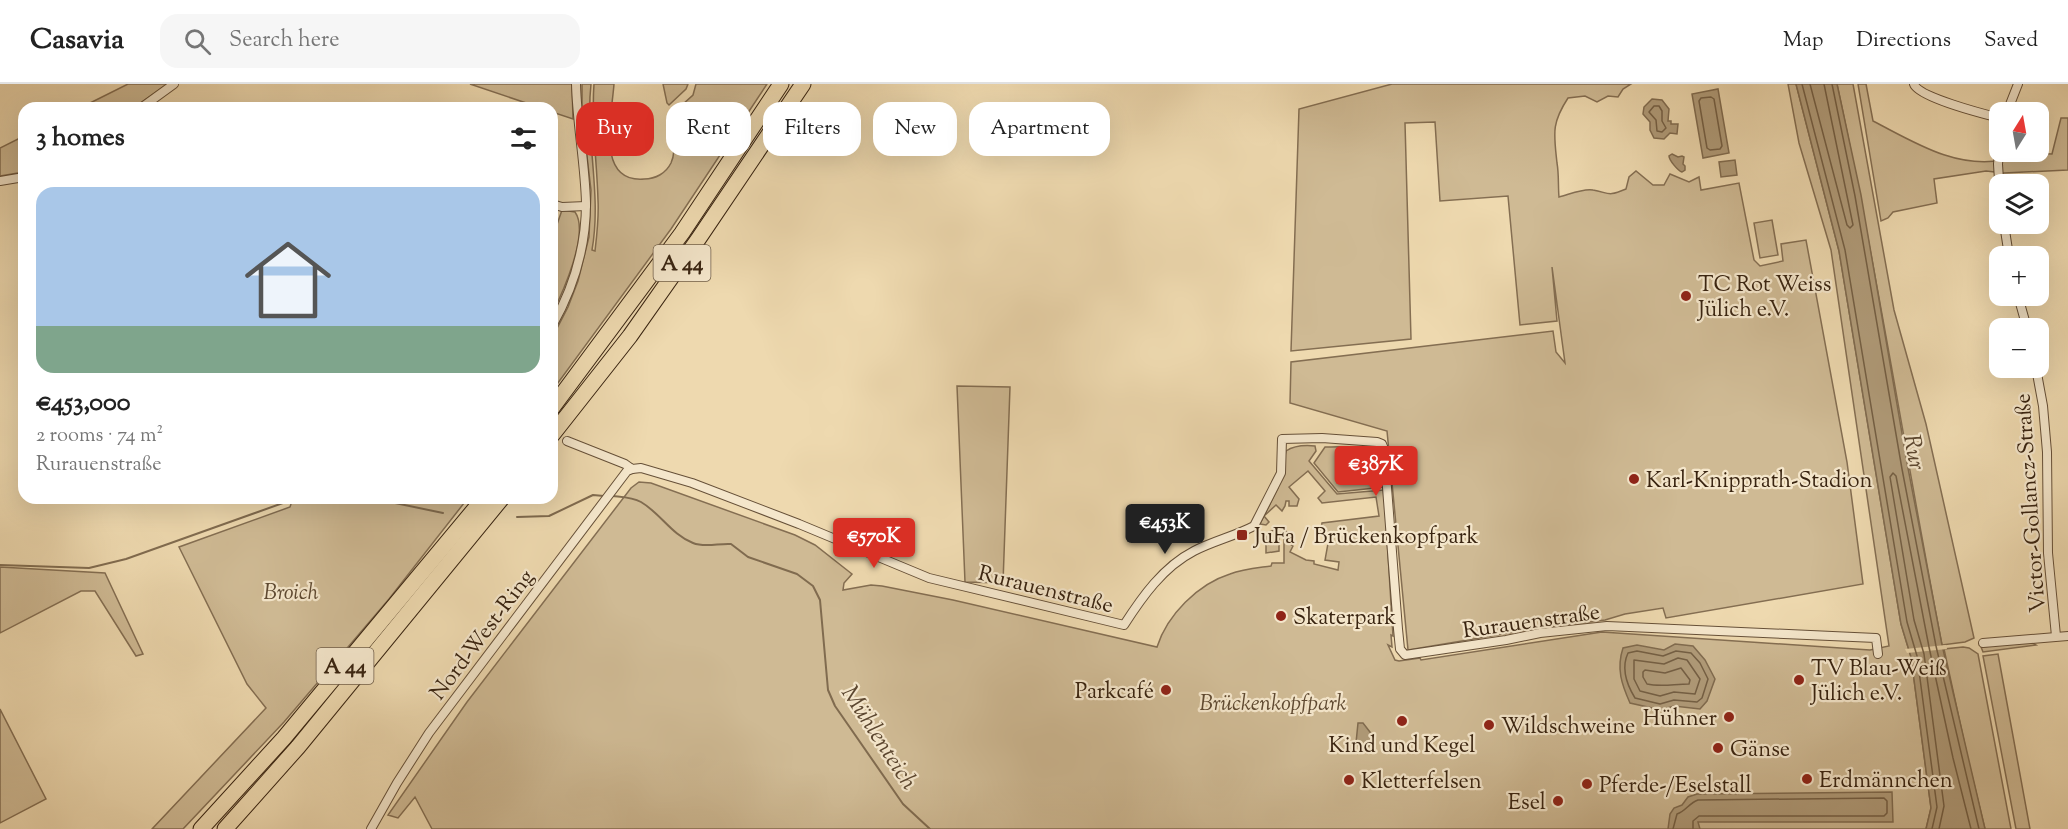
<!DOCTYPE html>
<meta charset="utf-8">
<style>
body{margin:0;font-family:"Sorts Mill Goudy",serif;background:#f6f6f6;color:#222;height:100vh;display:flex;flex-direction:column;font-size:22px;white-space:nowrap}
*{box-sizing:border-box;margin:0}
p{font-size:20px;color:#767676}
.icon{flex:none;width:33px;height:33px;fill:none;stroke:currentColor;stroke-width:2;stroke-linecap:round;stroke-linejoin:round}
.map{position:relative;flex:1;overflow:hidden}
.details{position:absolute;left:18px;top:18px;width:540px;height:402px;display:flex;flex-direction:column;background:#fff;border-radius:18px;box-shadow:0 6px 24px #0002}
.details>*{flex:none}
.hud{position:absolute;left:576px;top:18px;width:570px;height:54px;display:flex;gap:12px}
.needle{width:39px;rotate:11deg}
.controls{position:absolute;left:1989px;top:18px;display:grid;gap:12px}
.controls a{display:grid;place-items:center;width:60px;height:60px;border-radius:12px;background:#fff;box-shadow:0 6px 24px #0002;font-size:30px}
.price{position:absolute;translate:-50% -51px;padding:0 14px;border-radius:6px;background:#d93025;color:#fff;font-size:20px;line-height:39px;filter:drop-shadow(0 2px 3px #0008)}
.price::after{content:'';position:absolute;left:50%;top:36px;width:18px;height:14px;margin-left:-9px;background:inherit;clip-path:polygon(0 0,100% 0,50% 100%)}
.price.on{background:#222;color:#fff}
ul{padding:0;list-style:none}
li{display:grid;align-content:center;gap:12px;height:318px;padding:0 18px}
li+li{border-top:2px solid #e0e0e0}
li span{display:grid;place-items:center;height:186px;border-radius:18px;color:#555}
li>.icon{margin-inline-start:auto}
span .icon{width:108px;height:108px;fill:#fffc;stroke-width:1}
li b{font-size:26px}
h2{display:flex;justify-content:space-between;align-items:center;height:72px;padding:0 18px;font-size:26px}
.pill{padding:0 21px;border-radius:18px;background:#fff;box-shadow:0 6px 24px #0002;font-size:21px;line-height:54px}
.pill.on{background:#d93025;color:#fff}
header{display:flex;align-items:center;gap:36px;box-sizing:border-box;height:84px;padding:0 30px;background:#fff;border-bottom:2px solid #e0e0e0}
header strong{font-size:28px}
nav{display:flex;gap:33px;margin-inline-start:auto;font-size:21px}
.search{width:420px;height:54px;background:#f6f6f6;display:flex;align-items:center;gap:15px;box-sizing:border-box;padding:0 21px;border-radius:18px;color:#767676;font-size:22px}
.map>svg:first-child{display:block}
</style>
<header>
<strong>Casavia</strong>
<div class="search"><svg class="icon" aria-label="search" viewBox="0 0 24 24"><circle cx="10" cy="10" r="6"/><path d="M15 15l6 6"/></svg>Search here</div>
<nav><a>Map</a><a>Directions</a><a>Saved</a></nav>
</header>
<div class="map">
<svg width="2068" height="745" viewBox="0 0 2068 745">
<rect width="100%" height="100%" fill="#eed9af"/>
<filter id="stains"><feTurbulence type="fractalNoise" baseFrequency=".00333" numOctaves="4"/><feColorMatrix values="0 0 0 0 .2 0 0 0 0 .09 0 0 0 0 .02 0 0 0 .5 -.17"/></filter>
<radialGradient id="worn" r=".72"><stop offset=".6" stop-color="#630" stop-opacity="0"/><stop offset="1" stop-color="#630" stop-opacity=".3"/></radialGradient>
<g fill="#cfba94" stroke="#846e52" stroke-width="1.5">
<polygon points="128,0 168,0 133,24 80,24"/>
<polygon points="470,0 572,0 573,35 552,28 552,24 541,24"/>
<path d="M582,0H591C585,55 602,110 592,166L595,167C597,150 599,134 598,116C597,77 591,39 594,0H614C612,30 595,99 644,95C656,95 666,89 671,79C676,68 673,58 673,47C673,38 676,32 679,24L682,27L680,30L686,34L690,28L681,22L693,11L696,0H767L671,145L552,307V254L568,223L578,197L589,153L591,106L582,30Z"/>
<polygon points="663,0 688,0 686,5 669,21 667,19"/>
<path d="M1392,0H1631L1623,5L1618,13L1608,12L1597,18L1585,12L1568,14C1551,40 1554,50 1557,79C1559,90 1558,102 1559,113C1568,111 1583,104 1593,106C1610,109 1607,113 1626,105L1629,93L1636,87L1653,101H1664L1670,90L1689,98L1699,93L1701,106L1739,99L1754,176L1760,182L1783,177L1781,160L1806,156L1847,378L1863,500L1666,534L1663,524L1625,530L1605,536L1534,545L1408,566L1387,347L1290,319L1291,278L1553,247L1556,268L1565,279L1552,183L1557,237L1520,241L1508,112L1440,117L1435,38L1405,39L1411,255L1291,267L1299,25Z"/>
<path d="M1788,0H1796L1839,167L1901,540L1911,573L1931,724L1926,745H432L415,713L398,734L388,731L467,618L631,404L639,398L651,399L795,451L815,461L852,490L844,499L843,506L871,501L882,502L953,516L1157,563C1167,531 1198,500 1230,490C1243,485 1257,484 1271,482L1272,479H1284V446L1294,452L1290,460L1293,462L1290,468L1306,476L1314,477V480L1338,486L1339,478L1325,476L1329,454L1320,449L1322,439L1379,432L1376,413L1322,419L1318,414L1325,407L1308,387L1289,403L1299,415L1297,422H1289V417H1286L1285,422L1282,427L1276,421L1264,432L1269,438L1266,441L1260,440L1278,404L1286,367C1295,361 1305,361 1315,362L1316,367L1309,377L1337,410L1384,406L1393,552L1391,551L1392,563L1388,561L1395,576L1399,577L1420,574L1421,576L1602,548L1870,566L1889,562L1831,166L1799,59Z"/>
<path d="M1837,0H1853L1894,226L1926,340L1974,554L1965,558L1942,561C1906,374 1877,186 1837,0Z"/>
<path d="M1858,0H1866L1873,37C1914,58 1955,85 2003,76L2004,68L2052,70L2061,34H2068V86L2004,89L1986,87L1934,95L1937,119L1893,128L1888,134L1881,137Z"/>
<polygon points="24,52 24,88 0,92 0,64"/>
<path d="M562,126L575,128C590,149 562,210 552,230V155Z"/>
<polygon points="1772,136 1778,171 1760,174 1754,139"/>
<polygon points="957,302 1010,303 1003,499 965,498"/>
<path d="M1325,363C1337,363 1371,361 1378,370C1384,378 1384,393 1384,403L1338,408L1314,379Z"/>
<polygon points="293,414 468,414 389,515 284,638 183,745 152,745 266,624 247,600 179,463 290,423"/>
<polygon points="1274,446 1279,450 1279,467 1266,469 1266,449"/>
<polygon points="0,483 105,489 143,570 136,572 95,507 81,507 0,549"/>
<polygon points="2031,558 2036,561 1983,568 1981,563"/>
<polygon points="1963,563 1969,564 1978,570 2011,745 1985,745 1967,671 1944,565"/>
<polygon points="1998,570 2030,745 2016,745 1983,572"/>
<polygon points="0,625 46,715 0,739"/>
</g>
<g fill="#b09b79" stroke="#806b4f" stroke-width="1.5">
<polygon points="1796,0 1837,0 1861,111 1908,384 1942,561 1985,745 1926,745 1931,724 1911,573 1901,540 1839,167"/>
<polygon points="1718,5 1729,69 1703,74 1692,10"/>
<polygon points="1652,15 1662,16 1669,25 1668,37 1671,37 1671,40 1678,40 1677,50 1670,49 1664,55 1654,54 1650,46 1650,38 1643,30 1644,23"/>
<path d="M1672,70L1678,73L1682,72L1684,73L1683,80L1685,82V86L1682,88C1678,87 1669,76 1669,72Z"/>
<polygon points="1735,76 1737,91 1721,93 1719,78"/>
<path d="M1675,560L1693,562L1705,576L1715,595L1707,617L1700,625L1674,622L1661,626L1630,619C1622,601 1616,585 1623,564L1637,561L1664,566Z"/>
<polygon points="1358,639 1363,639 1373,652 1370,661 1365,665 1360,664 1356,659"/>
<polygon points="1892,708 1893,738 1698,738 1700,745 1668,745 1670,730 1674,724 1682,721 1688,713 1697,710"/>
</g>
<polygon fill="#eed9af" points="1946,561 1947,565 1907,569 1905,565"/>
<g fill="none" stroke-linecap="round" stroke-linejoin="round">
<g stroke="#745f44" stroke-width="1.5">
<polyline points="1802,0 1845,166 1907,538 1917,572 1937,723 1932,745"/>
<polyline points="1810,0 1847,141 1850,144 1853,141 1824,0"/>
<polyline points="1832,0 1855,112 1902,385 1936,562 1979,745"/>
<polygon points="1711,13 1714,15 1722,62 1720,65 1710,66 1707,64 1699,17 1701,14"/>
<polygon points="1654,22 1659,22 1662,27 1662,37 1666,44 1662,48 1657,47 1656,36 1649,28"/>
<path d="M1637,567L1663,572L1676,567L1691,569L1700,579L1708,595L1702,614L1697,618L1674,616L1660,620L1635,614C1627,601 1621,584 1628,569Z"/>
<polygon points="1678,574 1687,576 1700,595 1695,610 1674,608 1660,612 1640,607 1634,595 1634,576 1664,580"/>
<path d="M1681,584L1690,596L1689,600C1674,600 1661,603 1647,600L1643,593V588L1645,586L1665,589Z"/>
<path d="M1673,745L1677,730C1686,727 1689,719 1698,716L1884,714L1887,717V729L1884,732H1699L1693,737V745"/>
<polyline points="1939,745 1944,722 1924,570 1914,536 1890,393 1893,389 1896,392 1929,563 1953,674 1971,745"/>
</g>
<g stroke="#806b4f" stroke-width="2">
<path d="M613,412C622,413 632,413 641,418C660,429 672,451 693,459C705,464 719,459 731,460L748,473L797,490L813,502L820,516L828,606L835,622L903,720L930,745"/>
<polyline points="371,414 443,429"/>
<polyline points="517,433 549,432 593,411 604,412"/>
<polyline points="0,481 89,484 126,475 297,414"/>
</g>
<g stroke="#665038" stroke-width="10">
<g id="street">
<path d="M1914,0C1918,13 1984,30 2000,34"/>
<polyline points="141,24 174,0"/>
<polyline points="2007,28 2018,0"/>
<polyline points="2000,60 1998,80 2000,113"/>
<polyline points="0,97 24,93"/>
<polyline points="552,120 562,123 586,122"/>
<polyline points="2004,140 2009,172"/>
<polyline points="2018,212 2027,244"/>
<path d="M552,242C573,205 586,162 586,119C585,79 577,40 576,0"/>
<polyline points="2036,284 2043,322 2047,368 2048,469 2056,552"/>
<path d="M567,357L625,380L632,385L641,384L692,399L799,440L929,494L1124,541C1142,513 1163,483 1194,467C1213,457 1235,452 1254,442L1281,389L1282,355L1322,354L1377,358L1382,360L1384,365L1398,545L1400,565L1405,571L1506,556L1540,549L1607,542L1876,554L1878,570"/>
<polyline points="1983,559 2068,552"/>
<polyline points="371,745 397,699 429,649 627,387 632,385"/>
</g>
</g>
<g stroke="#382310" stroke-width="17">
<g id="highway">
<polyline points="552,324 682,149 781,0"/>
<polyline points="552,351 630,252 699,154 803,0"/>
<polyline points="201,745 284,654 484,414"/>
<polyline points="225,745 298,663 502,414"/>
</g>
</g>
<use href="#street" stroke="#f4e6cb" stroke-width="8"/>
<use href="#highway" stroke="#eed9af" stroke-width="15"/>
</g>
<g fill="#8f2418" stroke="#f4e6cb" stroke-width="2">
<circle cx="1686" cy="212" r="6"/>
<circle cx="1634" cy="395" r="6"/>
<rect x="1236" y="445" width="12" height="12" rx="3"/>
<circle cx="1281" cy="532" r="6"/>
<circle cx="1799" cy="596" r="6"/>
<circle cx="1166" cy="606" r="6"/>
<circle cx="1729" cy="633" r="6"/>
<circle cx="1402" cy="637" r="6"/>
<circle cx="1489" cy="641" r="6"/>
<circle cx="1718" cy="664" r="6"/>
<circle cx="1807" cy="695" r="6"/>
<circle cx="1349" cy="696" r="6"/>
<circle cx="1587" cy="700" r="6"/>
<circle cx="1558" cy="717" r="6"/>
</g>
<g text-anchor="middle" stroke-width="4.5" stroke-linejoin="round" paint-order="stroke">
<g fill="#f4e6cb" stroke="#705e48" stroke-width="1.5">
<rect x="653.5" y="161" width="57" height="36" rx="4.5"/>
<rect x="316.5" y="564" width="57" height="36" rx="4.5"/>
</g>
<g font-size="21" font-weight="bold" fill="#382310">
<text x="682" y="186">A 44</text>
<text x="345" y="589">A 44</text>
</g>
<g font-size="22" fill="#382310" stroke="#f4e6cb" text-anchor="start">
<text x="1698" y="207">TC Rot Weiss<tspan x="1698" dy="25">Jülich e.V.</tspan></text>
<text x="1646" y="403">Karl-Knipprath-Stadion</text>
<text x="1254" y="459">JuFa / Brückenkopfpark</text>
<text x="1293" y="540">Skaterpark</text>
<text x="1811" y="591">TV Blau-Weiß<tspan x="1811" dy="25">Jülich e.V.</tspan></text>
<text x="1154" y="614" text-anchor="end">Parkcafé</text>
<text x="1717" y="641" text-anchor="end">Hühner</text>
<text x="1501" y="649">Wildschweine</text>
<text x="1402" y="668" text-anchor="middle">Kind und Kegel</text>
<text x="1730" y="672">Gänse</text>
<text x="1819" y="703">Erdmännchen</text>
<text x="1361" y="704">Kletterfelsen</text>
<text x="1599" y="708">Pferde-/Eselstall</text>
<text x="1546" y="725" text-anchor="end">Esel</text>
</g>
<g font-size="22" fill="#382310" stroke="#f4e6cb">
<text transform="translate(2029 419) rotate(-94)" y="8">Victor-Gollancz-Straße</text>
<text transform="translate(1046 504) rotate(14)" y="8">Rurauenstraße</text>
<text transform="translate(1531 536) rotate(-8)" y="8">Rurauenstraße</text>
<text transform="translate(481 550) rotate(-53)" y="8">Nord-West-Ring</text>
</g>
<g font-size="22" font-style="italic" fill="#5e4931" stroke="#f4e6cb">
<text x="291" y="515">Broich</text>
<text x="1273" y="626">Brückenkopfpark</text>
</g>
<g font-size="24" font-style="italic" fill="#5c4730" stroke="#f4e6cb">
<text transform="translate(1915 368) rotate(79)" y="8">Rur</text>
<text transform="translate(880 653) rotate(57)" y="8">Mühlenteich</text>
</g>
</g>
<rect width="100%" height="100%" filter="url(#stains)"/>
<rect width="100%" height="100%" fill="url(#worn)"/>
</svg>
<div class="controls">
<a><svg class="needle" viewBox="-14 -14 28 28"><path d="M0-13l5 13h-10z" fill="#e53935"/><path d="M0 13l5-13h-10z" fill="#767676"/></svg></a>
<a><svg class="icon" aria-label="layers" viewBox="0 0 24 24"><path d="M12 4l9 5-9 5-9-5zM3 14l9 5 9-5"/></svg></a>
<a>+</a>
<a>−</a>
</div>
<b class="price" style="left:1376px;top:413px">€387K</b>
<b class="price on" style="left:1165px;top:471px">€453K</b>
<b class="price" style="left:874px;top:485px">€570K</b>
<div class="hud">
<a class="pill on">Buy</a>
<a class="pill">Rent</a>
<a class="pill">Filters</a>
<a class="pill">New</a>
<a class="pill">Apartment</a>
</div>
<section class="details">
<h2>3 homes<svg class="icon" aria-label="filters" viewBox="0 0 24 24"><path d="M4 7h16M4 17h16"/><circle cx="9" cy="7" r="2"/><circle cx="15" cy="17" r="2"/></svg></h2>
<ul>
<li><span style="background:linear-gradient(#a9c7e8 75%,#7fa58c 0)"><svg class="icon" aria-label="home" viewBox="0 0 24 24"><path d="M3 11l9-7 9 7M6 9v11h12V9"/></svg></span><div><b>€453,000</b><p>2 rooms · 74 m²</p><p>Rurauenstraße</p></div></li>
</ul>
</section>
</div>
